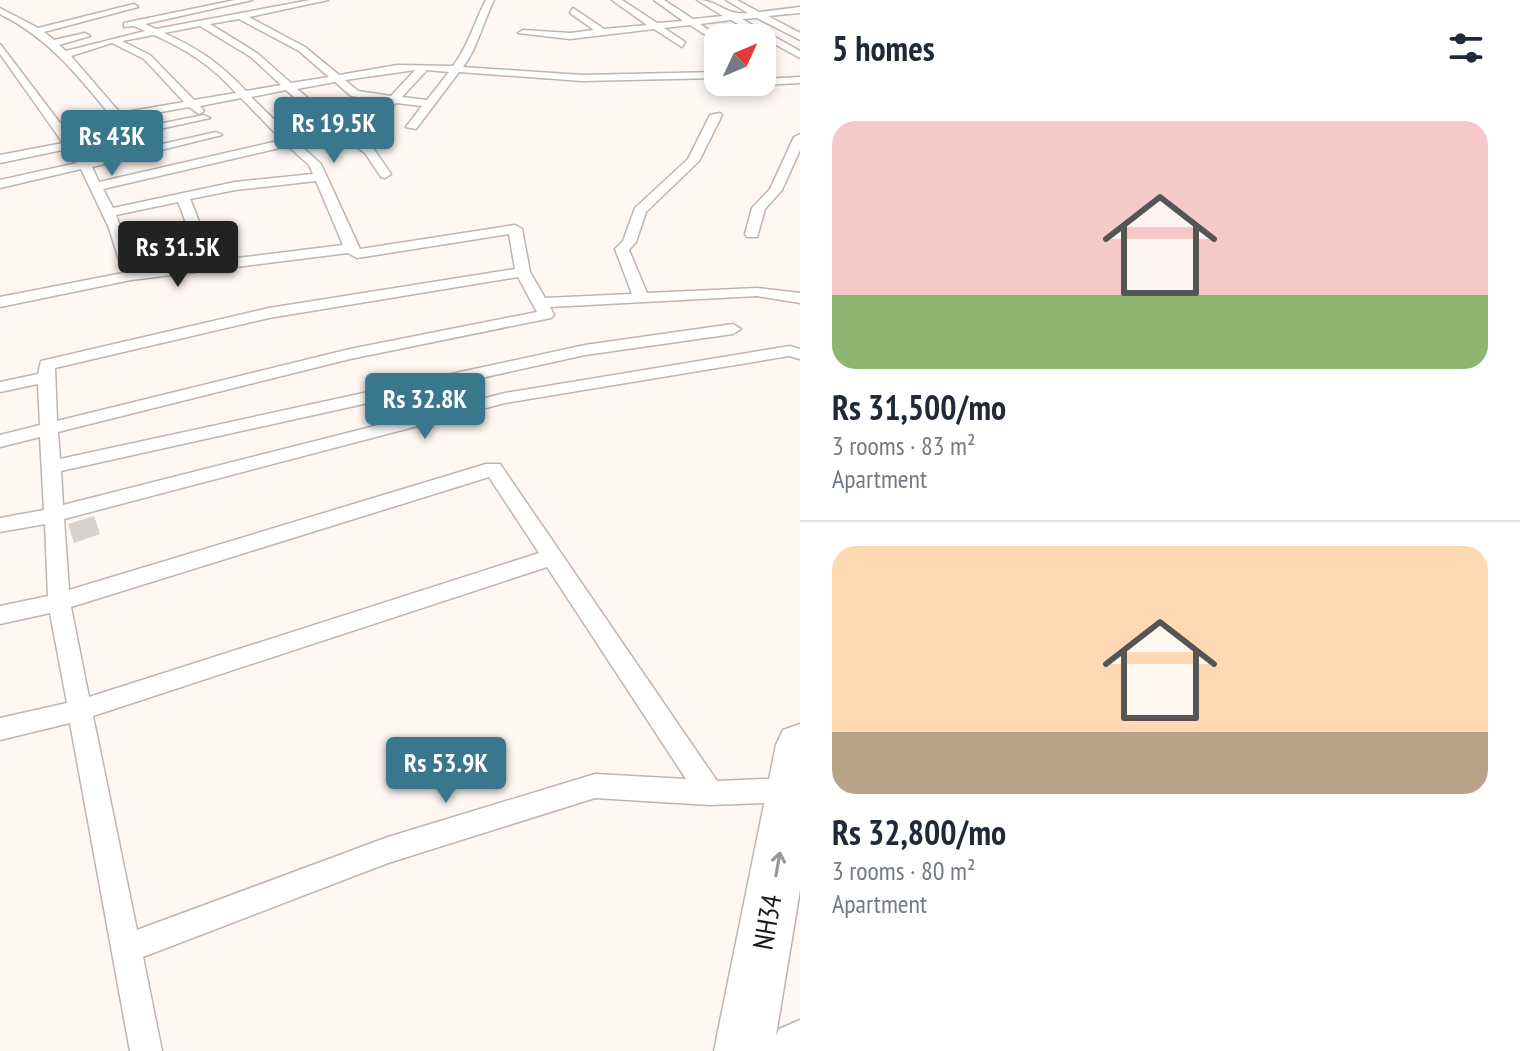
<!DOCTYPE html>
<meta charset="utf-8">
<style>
body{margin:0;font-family:"PT Sans Narrow",sans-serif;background:#f2f2f3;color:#1f2937;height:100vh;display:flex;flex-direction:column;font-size:30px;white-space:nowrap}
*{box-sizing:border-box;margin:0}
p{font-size:26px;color:#747a83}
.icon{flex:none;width:44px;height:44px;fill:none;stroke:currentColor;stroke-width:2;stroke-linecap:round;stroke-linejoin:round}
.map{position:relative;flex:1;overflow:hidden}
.panel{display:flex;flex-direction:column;background:#fff;width:720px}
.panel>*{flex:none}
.needle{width:52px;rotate:46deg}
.buttons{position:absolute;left:704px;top:24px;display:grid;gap:16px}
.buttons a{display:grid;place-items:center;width:72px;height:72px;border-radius:16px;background:#fff;box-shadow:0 4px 12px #0003;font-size:40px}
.price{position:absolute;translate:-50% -68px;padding:0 18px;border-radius:8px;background:#38778c;color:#fff;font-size:26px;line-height:52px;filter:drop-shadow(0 2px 4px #0008)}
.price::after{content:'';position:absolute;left:50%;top:48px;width:24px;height:18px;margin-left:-12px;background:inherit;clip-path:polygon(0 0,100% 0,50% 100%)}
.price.current{background:#222;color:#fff}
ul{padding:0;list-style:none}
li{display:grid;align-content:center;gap:16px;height:424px;padding:0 32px}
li+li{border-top:2px solid #e0e1e3}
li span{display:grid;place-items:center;height:248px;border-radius:24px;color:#555}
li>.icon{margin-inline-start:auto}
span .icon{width:144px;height:144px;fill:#fffc;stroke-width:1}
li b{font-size:34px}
h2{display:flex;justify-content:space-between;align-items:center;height:96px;padding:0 32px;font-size:34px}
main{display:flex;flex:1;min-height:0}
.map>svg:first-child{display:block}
</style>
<main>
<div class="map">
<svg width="800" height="1051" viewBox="0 0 800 1051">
<rect width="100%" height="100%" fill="#fff7f4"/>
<polygon fill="#dad0cd" points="94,516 100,534 74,543 68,524"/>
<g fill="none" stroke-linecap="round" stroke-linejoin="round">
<g stroke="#beb5b1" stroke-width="3">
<g id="street">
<path d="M235,0H252L145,24L156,29L310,0H328L249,17L305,47L339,75L397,65L453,66C468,47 474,22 486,0H494C483,22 478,47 463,67L582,75L718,72V78L582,81L459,72L416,129L406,127L422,106L396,103L380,120L347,130L373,148L391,174L385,178L381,177L365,153L336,133L298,143L321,164L360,249L515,225L522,229L530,272L545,298L632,294L615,249L623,241L635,208L688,159L710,115L720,113L722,115L699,161L646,212L636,242L629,250L647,293L757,288L800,293V303L757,296L550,307L554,315L551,318L350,359L58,432L60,459L585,345L733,324L741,329L733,334L585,355L61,471L63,505L505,393L790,346L800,349V359L789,356L505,403L64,519L69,590L486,464H500L717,781L791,778L800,781V799L791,802L710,805L595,798L388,863L143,957L162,1051H130L70,723L0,740V718L67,703L50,613L0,624V606L48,596L45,524L0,532V518L44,510L40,437L0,447V435L40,425L38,384L0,392V382L38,374L41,361L269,308L515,269L509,234L357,258L348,253L131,280L0,307V297L123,273L109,228L81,169L0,188V180L77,163L67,149L0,163V155L63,143L0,54V44L60,123L110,115C78,75 47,37 0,14V8L38,28L134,4L138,7L44,32L54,40L85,33L90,36L59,45L66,51L145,31L134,26L124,27V23ZM239,19L299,51L329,77L291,83L257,53L210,24ZM200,26L251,57L281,85L246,91C221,64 198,48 164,33ZM154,35C187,50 211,65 236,93L194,100L150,55L122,41ZM112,43L144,59L184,102L120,113L71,56ZM415,70L391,96L358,91L345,80ZM427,70L449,72L427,100L402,97ZM335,82L351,96L386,101L372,116L340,125L297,89ZM286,90L329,127L292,137L251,97ZM241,98L282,140L99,182L92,167L222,135L216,132L87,161L77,147L210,118L204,115L73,141L65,129L189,107L199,114L204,111L200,106ZM288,146L309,165L313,174L235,182L113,208L103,189ZM316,181L343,245L221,260C201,239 202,225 190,199L235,190ZM178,202C190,229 186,239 207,262L137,271L116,215ZM518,277L537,312L350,349L57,421L55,368L269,318ZM489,477L539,553L89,697L71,607ZM547,567L686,779L595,774L388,837L137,930L93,716Z"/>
<path d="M612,0H622L657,23L683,21L654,0H664L693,19L723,16L697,0C718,0 726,16 748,13L726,0H737L759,12L800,7V13L768,16L800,33V40L757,18L742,19L800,51V58L731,20L700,24L721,38H718V43L690,25L664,28L685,42L682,47L654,29L570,39L518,33L523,30L570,33L594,30L570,13L573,8L604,29L647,25Z"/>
<polygon points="800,77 800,83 762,85 757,82 762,82 762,79"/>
<polygon points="800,134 800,150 782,190 765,209 757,237 747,237 745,234 752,208 770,189 794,137"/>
</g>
</g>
<g stroke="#beb5b1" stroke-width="3">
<polygon id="highway" points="800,724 800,890 776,1035 779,1029 800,1020 800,1051 714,1051 776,745 783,730"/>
</g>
<use href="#street" fill="#fff" fill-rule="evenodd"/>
<use href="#highway" fill="#fff" fill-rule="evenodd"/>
</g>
<defs><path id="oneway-shaft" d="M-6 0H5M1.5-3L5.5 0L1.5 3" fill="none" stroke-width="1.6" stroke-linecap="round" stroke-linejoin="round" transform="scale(2)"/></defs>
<use stroke="#999797" href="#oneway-shaft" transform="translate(778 864) rotate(-80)"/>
<g text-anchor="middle" stroke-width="7" stroke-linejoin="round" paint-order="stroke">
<g font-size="28" fill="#1c1817" stroke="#fff">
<text transform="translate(767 922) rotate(-80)" y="10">NH34</text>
</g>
</g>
</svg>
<div class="buttons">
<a><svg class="needle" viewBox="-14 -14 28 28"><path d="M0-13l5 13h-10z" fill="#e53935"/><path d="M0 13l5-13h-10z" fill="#747a83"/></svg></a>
</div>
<b class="price" style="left:334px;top:165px">Rs 19.5K</b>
<b class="price" style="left:112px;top:178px">Rs 43K</b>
<b class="price current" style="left:178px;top:289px">Rs 31.5K</b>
<b class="price" style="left:425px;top:441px">Rs 32.8K</b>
<b class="price" style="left:446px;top:805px">Rs 53.9K</b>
</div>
<section class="panel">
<h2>5 homes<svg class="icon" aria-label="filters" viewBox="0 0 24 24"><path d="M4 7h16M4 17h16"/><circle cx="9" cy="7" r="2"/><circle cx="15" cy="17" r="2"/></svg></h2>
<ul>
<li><span style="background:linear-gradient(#f6c9c9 70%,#8fb573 0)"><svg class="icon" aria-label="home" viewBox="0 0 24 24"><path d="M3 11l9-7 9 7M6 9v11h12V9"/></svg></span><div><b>Rs 31,500/mo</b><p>3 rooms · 83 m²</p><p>Apartment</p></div></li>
<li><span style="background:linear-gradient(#ffd9b3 75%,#b9a48a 0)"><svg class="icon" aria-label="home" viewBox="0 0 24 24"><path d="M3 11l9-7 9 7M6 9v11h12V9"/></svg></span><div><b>Rs 32,800/mo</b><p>3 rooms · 80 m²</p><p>Apartment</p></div></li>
</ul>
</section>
</main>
